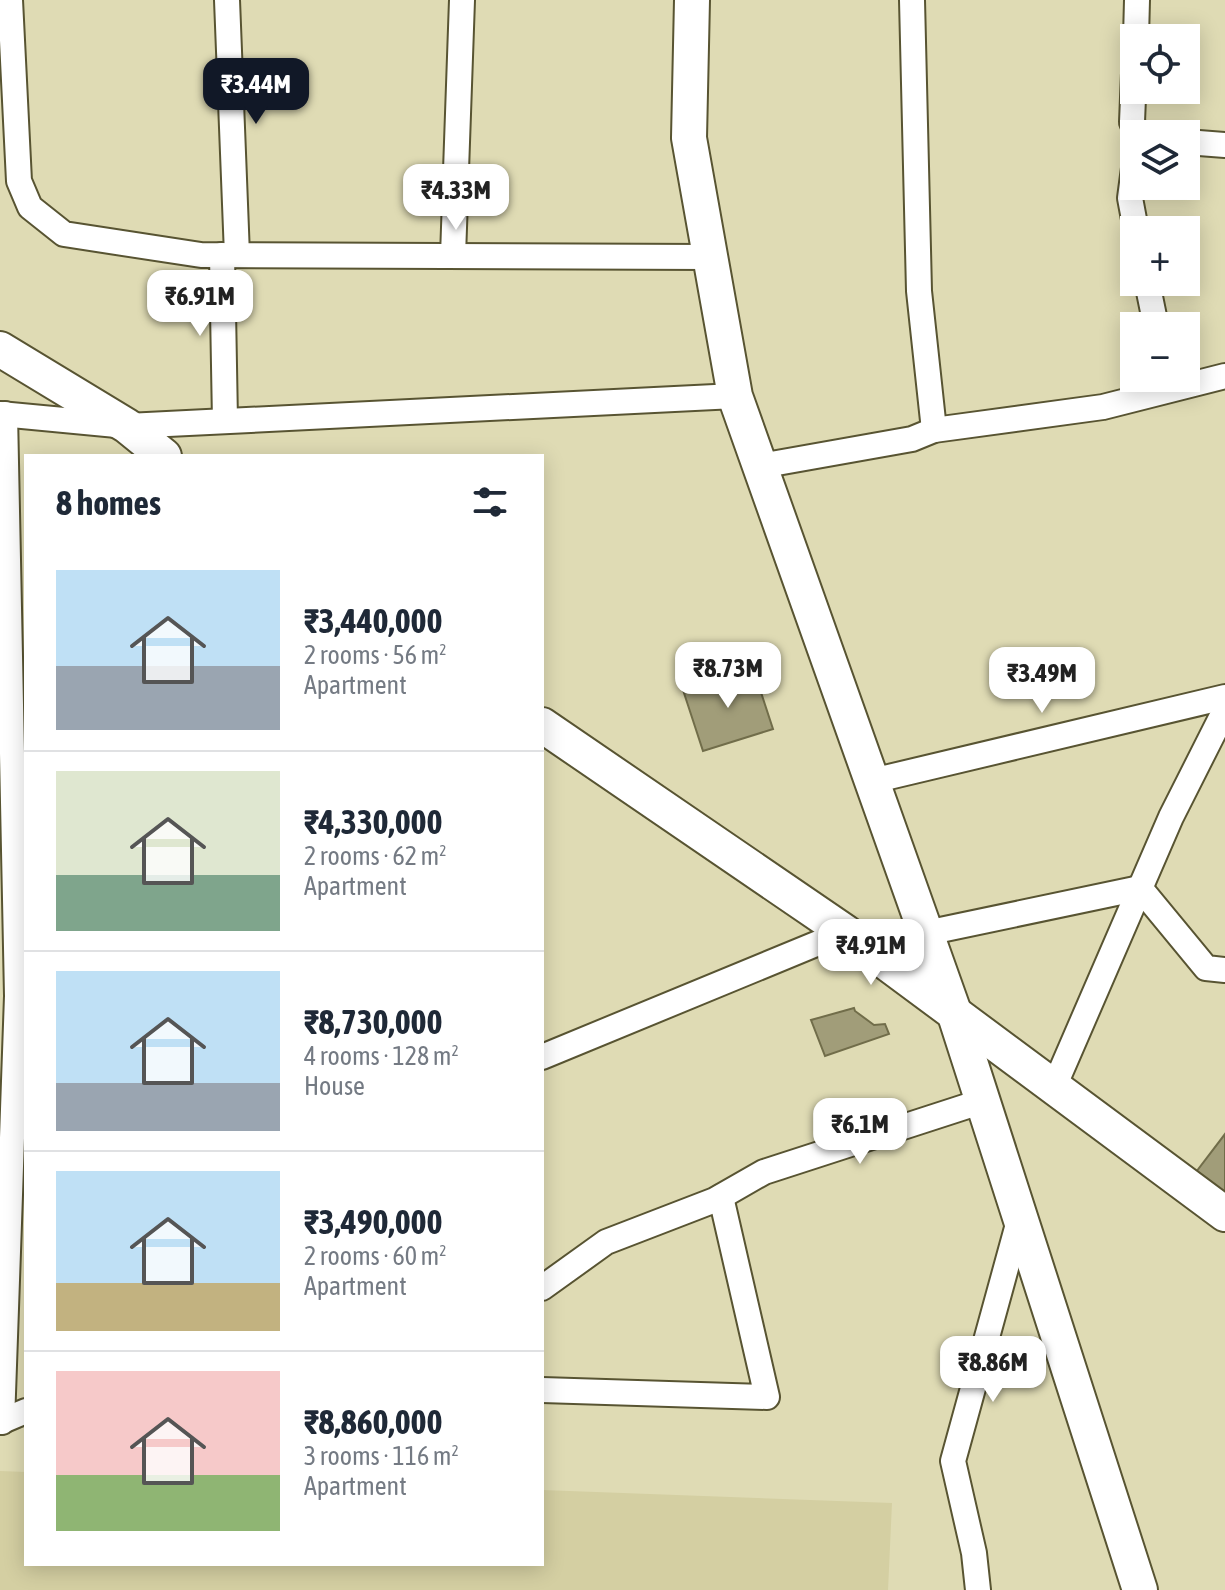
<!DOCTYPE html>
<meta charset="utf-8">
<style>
body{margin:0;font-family:"Asap Condensed",sans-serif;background:#f2f2f3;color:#1f2937;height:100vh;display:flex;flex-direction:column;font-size:30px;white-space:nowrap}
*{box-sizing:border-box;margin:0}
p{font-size:26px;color:#747a83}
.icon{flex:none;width:44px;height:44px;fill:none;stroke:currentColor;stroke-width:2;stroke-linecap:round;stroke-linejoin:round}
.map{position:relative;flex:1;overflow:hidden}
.side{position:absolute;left:24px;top:454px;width:520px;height:1112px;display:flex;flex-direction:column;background:#fff;border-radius:0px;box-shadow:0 4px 20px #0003}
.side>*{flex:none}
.tools{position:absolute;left:1120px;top:24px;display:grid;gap:16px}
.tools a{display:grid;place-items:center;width:80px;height:80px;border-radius:0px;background:#fff;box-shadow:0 4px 20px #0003;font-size:40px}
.price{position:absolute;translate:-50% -68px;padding:0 18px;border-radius:16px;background:#fff;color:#222;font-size:26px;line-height:52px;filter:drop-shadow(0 2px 4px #0008)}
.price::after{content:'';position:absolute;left:50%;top:48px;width:24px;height:18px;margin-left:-12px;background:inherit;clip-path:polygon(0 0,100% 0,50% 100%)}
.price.active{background:#111827;color:#fff}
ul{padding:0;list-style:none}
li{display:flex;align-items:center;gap:24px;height:200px;padding:0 32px}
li+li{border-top:2px solid #e0e1e3}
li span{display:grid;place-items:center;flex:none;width:224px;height:160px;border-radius:0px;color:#555}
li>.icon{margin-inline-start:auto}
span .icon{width:96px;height:96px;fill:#fffc;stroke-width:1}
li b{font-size:34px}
h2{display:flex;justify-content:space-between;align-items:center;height:96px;padding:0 32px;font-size:34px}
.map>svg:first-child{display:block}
</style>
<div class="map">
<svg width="1225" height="1590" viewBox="0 0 1225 1590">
<rect width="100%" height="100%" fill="#dfdbb4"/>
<polygon fill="#d4cfa2" points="0,1471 26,1472 26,1564 542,1564 542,1490 892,1503 888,1590 0,1590"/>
<g fill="#a19d79" stroke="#716d4a" stroke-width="2">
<polygon points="753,668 773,729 703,751 683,690"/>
<polygon points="854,1008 855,1011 874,1025 885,1024 889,1034 825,1056 811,1020"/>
<polygon points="1225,1134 1225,1200 1193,1176"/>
</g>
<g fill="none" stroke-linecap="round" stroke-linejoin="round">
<g stroke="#585432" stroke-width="28">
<g id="street">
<polyline points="10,0 19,181 30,207 64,234 201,255 710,257"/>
<polyline points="227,0 237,255"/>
<polyline points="912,0 919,291 934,430"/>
<polyline points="1136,38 1137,0"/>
<polyline points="1134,73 1132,122 1137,134"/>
<polyline points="1186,142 1225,145"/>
<polyline points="1134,168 1130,198 1136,230"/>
<polyline points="222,255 225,421"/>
<polyline points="453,256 462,0"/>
<polyline points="1147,282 1156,326"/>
<polyline points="0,414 127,426 735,396"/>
<polyline points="760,466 912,439 934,430 1103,407 1225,376"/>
<polyline points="872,781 1225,697"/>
<polyline points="926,933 1140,888 1206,968 1225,970"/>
<polyline points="542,1057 845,932"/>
<polyline points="1054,1087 1171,817 1225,710"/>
<polyline points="542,1288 606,1242 715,1200 764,1172 983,1101"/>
<polyline points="542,1390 767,1397 721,1197"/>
<polyline points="0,1422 26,1411"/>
<polyline points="2,1422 17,996 5,414"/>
<polyline points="978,1590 974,1553 953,1461 1020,1217"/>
</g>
</g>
<g stroke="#585432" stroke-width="38">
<g id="secondary">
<polyline points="692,0 689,138 735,396 954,1012 1140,1590"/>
<polyline points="0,349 127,426 164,456"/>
<polyline points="542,725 845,932 1225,1214"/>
</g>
</g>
<use href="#street" stroke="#fff" stroke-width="24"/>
<use href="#secondary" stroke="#fff" stroke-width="34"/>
</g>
</svg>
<div class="tools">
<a><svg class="icon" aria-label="locate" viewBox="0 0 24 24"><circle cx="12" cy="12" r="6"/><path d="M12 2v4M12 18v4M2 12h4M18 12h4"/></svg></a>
<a><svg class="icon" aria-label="layers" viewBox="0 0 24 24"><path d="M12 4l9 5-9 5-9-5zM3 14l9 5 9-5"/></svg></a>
<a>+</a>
<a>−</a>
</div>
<b class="price active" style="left:256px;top:126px">₹3.44M</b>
<b class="price" style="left:456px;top:232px">₹4.33M</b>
<b class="price" style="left:200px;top:338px">₹6.91M</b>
<b class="price" style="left:728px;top:710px">₹8.73M</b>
<b class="price" style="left:1042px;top:715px">₹3.49M</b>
<b class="price" style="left:871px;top:987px">₹4.91M</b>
<b class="price" style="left:860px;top:1166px">₹6.1M</b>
<b class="price" style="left:993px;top:1404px">₹8.86M</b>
<section class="side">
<h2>8 homes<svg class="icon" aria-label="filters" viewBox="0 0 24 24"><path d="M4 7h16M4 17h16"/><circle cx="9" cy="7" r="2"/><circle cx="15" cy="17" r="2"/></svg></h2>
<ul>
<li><span style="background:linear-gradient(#bfe0f5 60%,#9aa5b1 0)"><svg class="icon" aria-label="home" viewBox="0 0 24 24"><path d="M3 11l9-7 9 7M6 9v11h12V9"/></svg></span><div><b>₹3,440,000</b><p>2 rooms · 56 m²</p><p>Apartment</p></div></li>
<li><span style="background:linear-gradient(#dfe7d0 65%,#7fa58c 0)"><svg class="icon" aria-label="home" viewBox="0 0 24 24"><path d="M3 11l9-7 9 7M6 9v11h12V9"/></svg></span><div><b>₹4,330,000</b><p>2 rooms · 62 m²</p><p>Apartment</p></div></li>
<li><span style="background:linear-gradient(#bfe0f5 70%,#9aa5b1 0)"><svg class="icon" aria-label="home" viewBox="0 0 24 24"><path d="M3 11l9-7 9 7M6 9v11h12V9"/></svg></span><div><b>₹8,730,000</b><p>4 rooms · 128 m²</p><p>House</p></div></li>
<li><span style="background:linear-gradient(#bfe0f5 70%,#c2b280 0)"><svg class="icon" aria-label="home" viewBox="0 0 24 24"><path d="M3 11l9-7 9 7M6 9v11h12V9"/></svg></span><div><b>₹3,490,000</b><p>2 rooms · 60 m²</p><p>Apartment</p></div></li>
<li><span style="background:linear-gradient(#f6c9c9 65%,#8fb573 0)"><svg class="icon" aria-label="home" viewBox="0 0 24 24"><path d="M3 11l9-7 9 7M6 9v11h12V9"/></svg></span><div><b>₹8,860,000</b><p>3 rooms · 116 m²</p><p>Apartment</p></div></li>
</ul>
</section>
</div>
